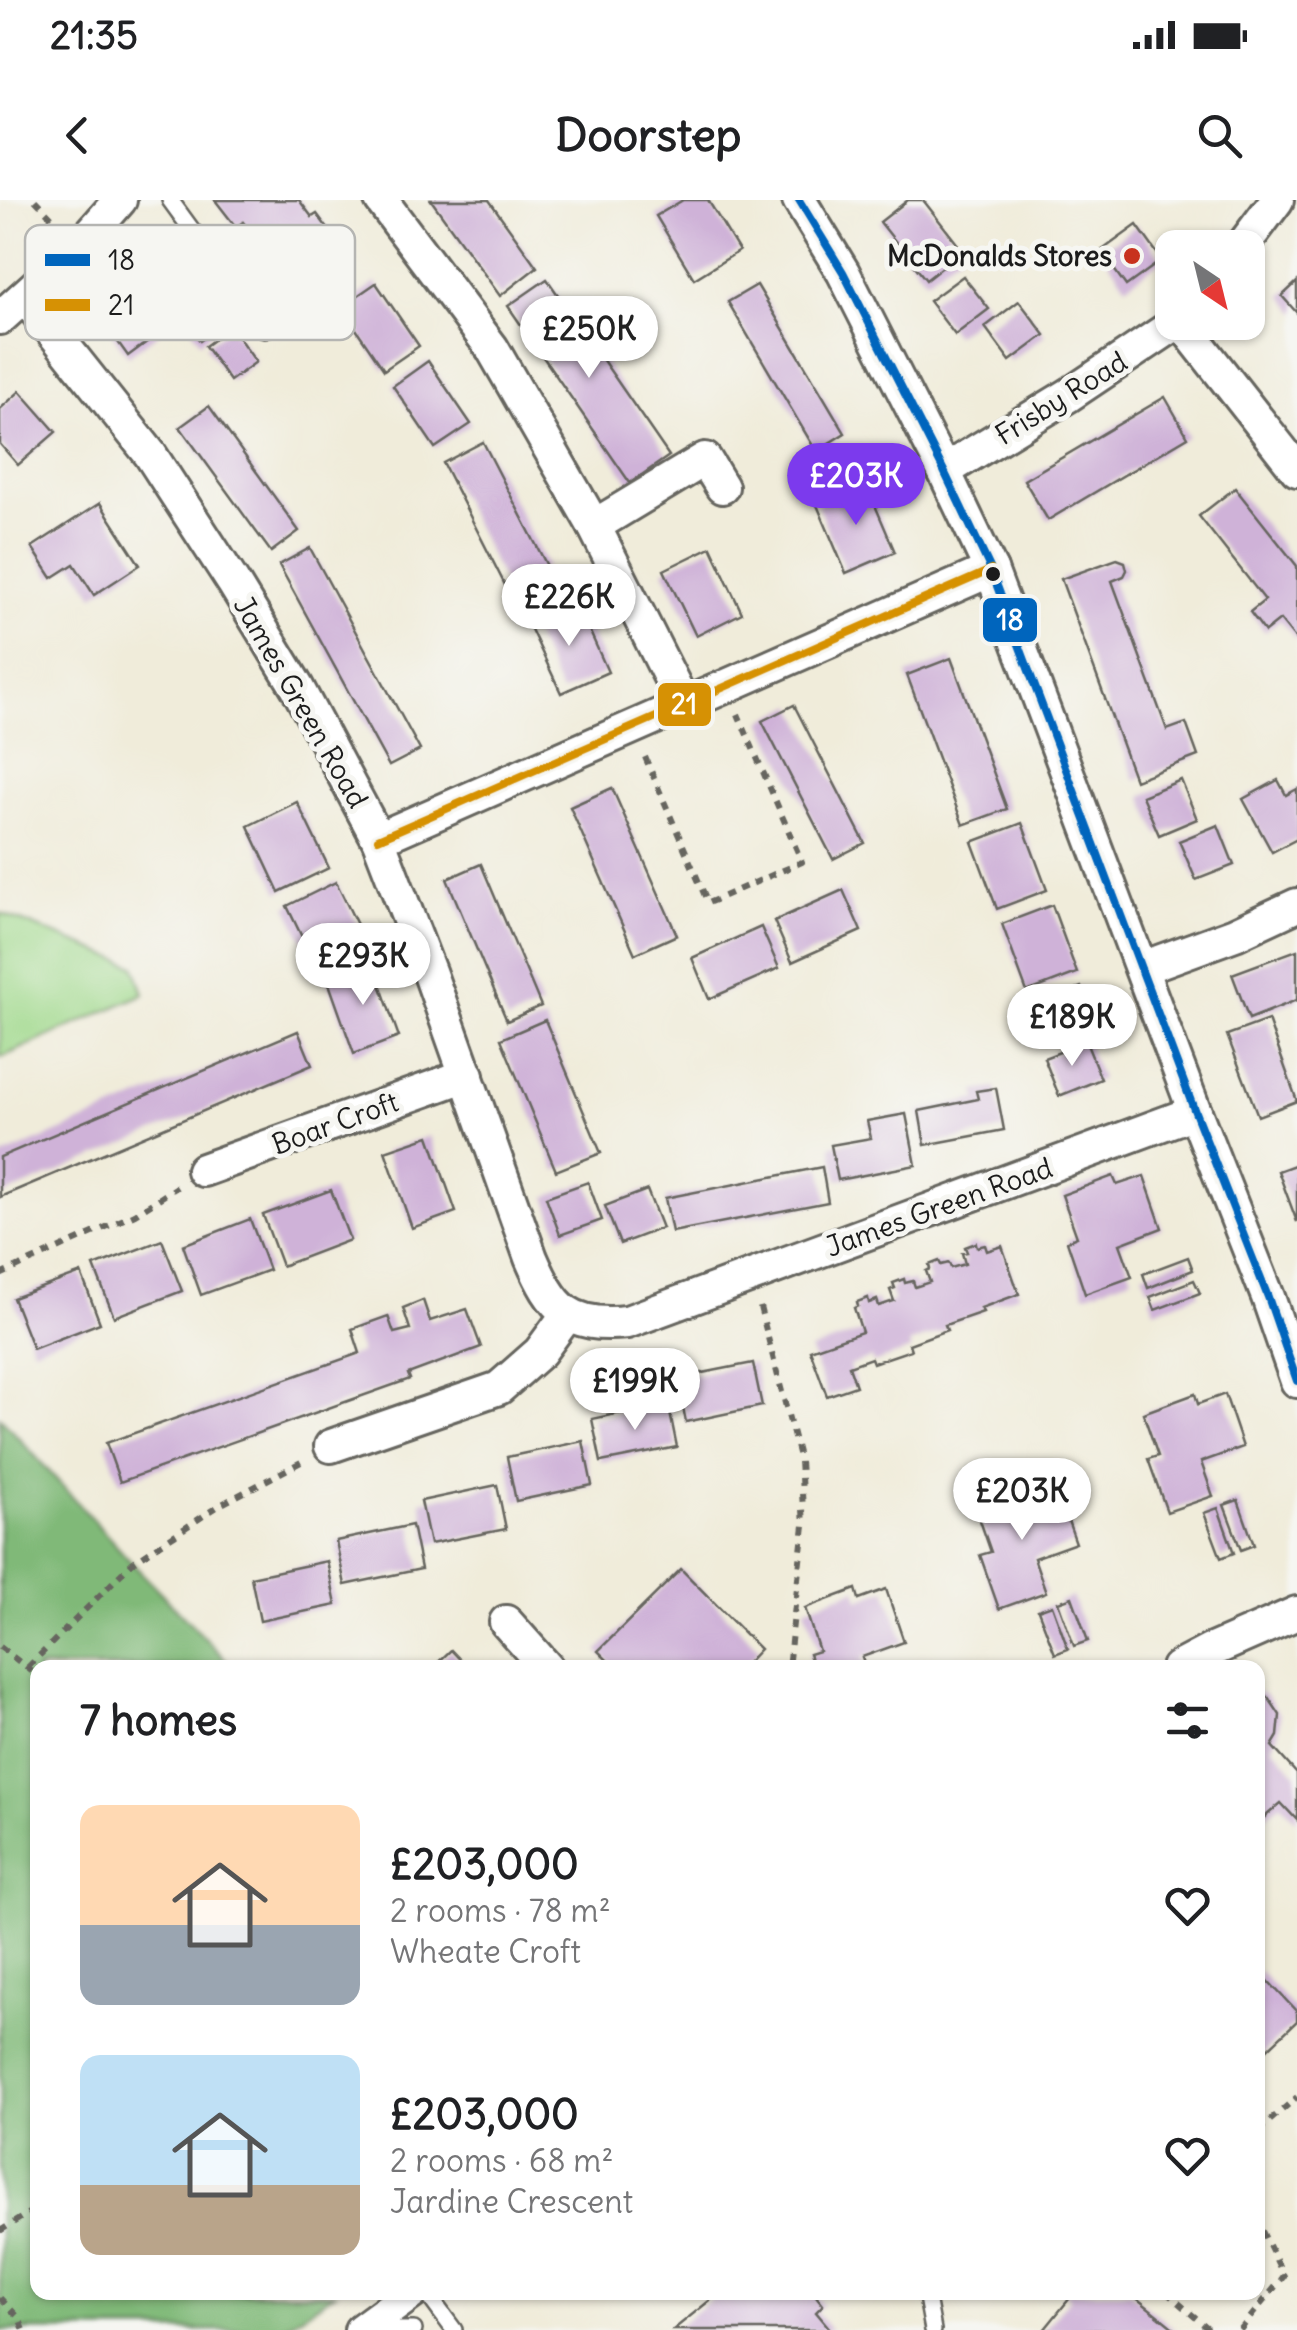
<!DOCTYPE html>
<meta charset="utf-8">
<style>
body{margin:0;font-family:Delius,sans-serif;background:#f6f6f6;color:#202124;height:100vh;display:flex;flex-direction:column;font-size:38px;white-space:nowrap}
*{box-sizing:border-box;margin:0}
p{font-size:32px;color:#757577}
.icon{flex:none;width:55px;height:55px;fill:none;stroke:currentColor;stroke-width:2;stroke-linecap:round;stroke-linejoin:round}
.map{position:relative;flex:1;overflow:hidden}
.sheet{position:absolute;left:30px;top:1460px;width:1235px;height:640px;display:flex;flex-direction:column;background:#fff;border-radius:20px;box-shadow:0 2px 8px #0004}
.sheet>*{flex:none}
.needle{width:65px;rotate:145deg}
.fabs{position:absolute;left:1155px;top:30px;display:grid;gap:20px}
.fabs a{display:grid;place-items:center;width:110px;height:110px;border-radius:20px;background:#fff;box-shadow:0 2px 8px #0004;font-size:50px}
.price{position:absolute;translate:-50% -85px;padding:0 22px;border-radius:35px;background:#fff;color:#222;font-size:32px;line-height:65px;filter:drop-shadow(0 2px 5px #0008)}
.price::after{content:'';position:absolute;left:50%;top:60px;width:30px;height:22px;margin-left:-15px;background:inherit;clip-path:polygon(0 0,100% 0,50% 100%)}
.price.on{background:#7c3aed;color:#fff}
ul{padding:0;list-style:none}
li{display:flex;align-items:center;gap:30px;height:250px;padding:0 50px}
li span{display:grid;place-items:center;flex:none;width:280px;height:200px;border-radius:20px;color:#555}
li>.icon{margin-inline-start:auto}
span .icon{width:120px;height:120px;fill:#fffc;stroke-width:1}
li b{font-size:42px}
h2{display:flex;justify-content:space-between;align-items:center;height:120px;padding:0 50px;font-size:42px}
.status{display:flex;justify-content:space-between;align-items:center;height:70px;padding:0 50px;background:#fff;direction:ltr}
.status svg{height:28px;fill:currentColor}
header{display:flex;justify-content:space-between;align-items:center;height:130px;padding:0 50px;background:#fff;font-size:45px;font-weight:800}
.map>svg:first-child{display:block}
</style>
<div class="status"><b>21:35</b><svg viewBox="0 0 49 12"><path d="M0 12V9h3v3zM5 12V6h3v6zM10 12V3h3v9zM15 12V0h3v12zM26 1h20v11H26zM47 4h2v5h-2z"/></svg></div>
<header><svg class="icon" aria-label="back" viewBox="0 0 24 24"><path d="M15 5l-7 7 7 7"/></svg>Doorstep<svg class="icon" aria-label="search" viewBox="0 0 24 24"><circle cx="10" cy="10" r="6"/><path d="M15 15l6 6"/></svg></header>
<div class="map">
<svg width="1297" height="2130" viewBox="0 0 1297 2130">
<rect width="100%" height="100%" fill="#f6f6f2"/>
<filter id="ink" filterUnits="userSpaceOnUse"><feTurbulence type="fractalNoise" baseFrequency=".01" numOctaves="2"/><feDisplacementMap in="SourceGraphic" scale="20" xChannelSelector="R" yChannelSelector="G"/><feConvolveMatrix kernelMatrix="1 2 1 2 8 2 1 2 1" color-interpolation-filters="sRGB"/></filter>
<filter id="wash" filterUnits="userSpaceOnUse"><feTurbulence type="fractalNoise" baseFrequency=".0048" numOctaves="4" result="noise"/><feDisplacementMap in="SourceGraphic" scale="40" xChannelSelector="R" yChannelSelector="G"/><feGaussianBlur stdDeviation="2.25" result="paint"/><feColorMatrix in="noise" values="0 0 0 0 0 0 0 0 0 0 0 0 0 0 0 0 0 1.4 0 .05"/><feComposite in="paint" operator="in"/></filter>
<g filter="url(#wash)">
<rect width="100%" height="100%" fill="#f0ecda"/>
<polygon fill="#a0d98c" stroke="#5e7a54" stroke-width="2.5" points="0,713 135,766 144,794 0,858"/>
<polygon fill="#80b978" stroke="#4e6a4a" stroke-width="2.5" points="0,1217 132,1363 233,1467 38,1468 38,2092 335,2093 280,2130 0,2130"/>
<g id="blocks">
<g fill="#cfb2d8">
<polygon points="215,0 299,0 312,17 317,14 331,33 280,71 243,22 236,27"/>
<polygon points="431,0 489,0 537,67 500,96"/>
<polygon points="683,0 708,0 739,51 694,79 656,16"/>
<polygon points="908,0 923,0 963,51 926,80 880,22"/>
<polygon points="1137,25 1162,60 1126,86 1101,51"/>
<polygon points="168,40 227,121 200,141 182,116 128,156 90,103 109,90 112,93 129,81 132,85 142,78 138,73 146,67 141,60"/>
<polygon points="963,76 989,109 955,135 929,101"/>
<polygon points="547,79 669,256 630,283 508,106"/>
<polygon points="1297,82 1297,113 1282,96"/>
<polygon points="376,83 419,146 384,170 341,107"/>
<polygon points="757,85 845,233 816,251 728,102"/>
<polygon points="1019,101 1045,135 1010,161 985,127"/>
<polygon points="231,127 256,162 230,181 205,146"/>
<polygon points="428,161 471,224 435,248 393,186"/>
<polygon points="20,191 56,232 18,265 0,244 0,209"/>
<polygon points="1165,197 1188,237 1048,320 1024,280"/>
<polygon points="209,206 299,331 271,352 180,227"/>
<polygon points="483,242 547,366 506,387 443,263"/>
<polygon points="866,284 895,352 846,373 817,305"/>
<polygon points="1235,288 1297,366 1297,441 1280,420 1265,432 1250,412 1265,400 1199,316"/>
<polygon points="100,303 140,365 94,395 74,364 52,378 32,347"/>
<polygon points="711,347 742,413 696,436 664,370"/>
<polygon points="310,348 420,550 389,566 279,365"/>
<polygon points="1117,359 1125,362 1127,370 1124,376 1112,381 1167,530 1186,523 1198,556 1135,580 1061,379"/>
<polygon points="578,405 608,472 561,493 530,427"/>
<polygon points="951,458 1007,609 963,625 907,475"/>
<polygon points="794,505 865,643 833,659 762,521"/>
<polygon points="1181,580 1197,619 1159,635 1142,596"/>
<polygon points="1278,580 1286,595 1297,589 1297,639 1272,652 1243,599"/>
<polygon points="612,588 677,735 635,754 570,607"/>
<polygon points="297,602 329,668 279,692 248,626"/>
<polygon points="1022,623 1047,690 997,709 972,642"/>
<polygon points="1218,625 1234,665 1196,680 1179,641"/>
<polygon points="481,664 541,806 507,821 447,679"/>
<polygon points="336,682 368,747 319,772 287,706"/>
<polygon points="843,690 861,731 792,762 774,721"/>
<polygon points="1052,705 1077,773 1027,792 1002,724"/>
<polygon points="761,727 779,768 709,799 692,758"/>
<polygon points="1297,750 1297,800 1249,819 1232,774"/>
<polygon points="372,762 399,837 354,854 327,778"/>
<polygon points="1081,787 1096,825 1054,841 1040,803"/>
<polygon points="545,820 601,953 556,971 501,839"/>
<polygon points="1268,820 1297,901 1258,916 1227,835"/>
<polygon points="298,831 312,865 0,997 0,957"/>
<polygon points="1086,842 1101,879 1059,896 1044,858"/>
<polygon points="996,888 1004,930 925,945 919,911 978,899 976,891"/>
<polygon points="906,914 916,965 838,980 831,945 871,938 867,921"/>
<polygon points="429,936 456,1012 412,1028 385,951"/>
<polygon points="1297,964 1297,1022 1278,971"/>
<polygon points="822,967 828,1002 672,1032 665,998"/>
<polygon points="1113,976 1117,985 1144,976 1162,1028 1120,1044 1132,1077 1085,1094 1067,1041 1077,1037 1062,995"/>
<polygon points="588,982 602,1020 560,1035 546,997"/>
<polygon points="331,990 350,1040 282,1066 263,1015"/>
<polygon points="647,990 662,1028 620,1044 605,1006"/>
<polygon points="250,1019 269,1070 201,1095 183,1045"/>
<polygon points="162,1040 182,1091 114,1117 94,1066"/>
<polygon points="976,1043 977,1047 985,1045 987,1051 1002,1046 1019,1094 981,1108 983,1112 945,1125 947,1130 909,1144 911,1150 873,1163 871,1158 849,1166 856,1186 827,1196 810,1150 862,1132 854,1108 858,1106 857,1102 868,1098 869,1103 877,1100 879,1106 894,1101 890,1090 895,1088 893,1083 904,1079 905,1083 913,1081 915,1087 930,1082 926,1071 930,1069 929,1065 939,1061 941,1065 949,1063 951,1068 965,1064 962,1053 967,1052 965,1047"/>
<polygon points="1188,1057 1193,1070 1148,1088 1143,1074"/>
<polygon points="81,1073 100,1123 33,1149 13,1098"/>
<polygon points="1194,1080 1200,1093 1155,1110 1150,1097"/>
<polygon points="423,1100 430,1121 467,1109 481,1147 408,1174 410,1179 120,1282 106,1243 360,1153 352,1129 388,1116 394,1133 410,1129 403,1108"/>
<polygon points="753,1163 762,1206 686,1222 677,1178"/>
<polygon points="1195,1194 1198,1204 1225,1194 1243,1247 1201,1262 1213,1296 1167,1312 1148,1259 1158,1256 1143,1213"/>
<polygon points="668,1203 677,1247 601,1262 592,1219"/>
<polygon points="583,1241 592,1285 516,1301 507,1257"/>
<polygon points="497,1285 506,1329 430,1344 421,1301"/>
<polygon points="1057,1290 1076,1343 1034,1358 1046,1392 999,1409 980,1355 991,1352 976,1309 1027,1291 1030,1300"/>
<polygon points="1238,1300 1254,1345 1241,1350 1224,1305"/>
<polygon points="1218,1308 1234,1353 1221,1358 1204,1313"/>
<polygon points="412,1325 421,1369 345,1385 336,1341"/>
<polygon points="327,1361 336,1405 260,1421 251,1377"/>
<polygon points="681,1369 760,1449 742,1468 615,1468 598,1451"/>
<polygon points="856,1389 859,1399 886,1389 904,1442 862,1457 866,1468 814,1468 809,1454 819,1451 805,1408"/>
<polygon points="1072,1397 1088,1441 1074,1446 1058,1402"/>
<polygon points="1052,1405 1068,1449 1055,1454 1038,1410"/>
<polygon points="451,1450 468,1468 432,1468"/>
<polygon points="1258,1491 1268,1497 1280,1515 1278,1536 1272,1546 1297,1574 1297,1620 1281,1603 1260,1621 1258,1619"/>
<polygon points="1258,1770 1297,1812 1297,1821 1258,1858"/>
<polygon points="710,2092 813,2092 823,2105 816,2112 831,2130 673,2130 714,2097"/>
<polygon points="1063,2092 1129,2092 1176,2130 1044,2130 1070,2098"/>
</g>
</g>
</g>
<g filter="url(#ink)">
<use href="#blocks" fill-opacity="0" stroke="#66655e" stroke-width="2.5"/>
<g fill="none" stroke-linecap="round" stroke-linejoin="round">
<g stroke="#66655e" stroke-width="20">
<g id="service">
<polyline points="170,0 265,130"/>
<polyline points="426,2092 454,2130"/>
<polyline points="926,2092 933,2130"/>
<polyline points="389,2130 414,2130"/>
</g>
</g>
<g stroke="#66655e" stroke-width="38">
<g id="minor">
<polyline points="381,0 492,148 594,326 684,505"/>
<polyline points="799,0 843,72 944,271 991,370 1195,912 1268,1097 1297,1181"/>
<polyline points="1241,48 1277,0"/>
<path d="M25,97L150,254L233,382L297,487L378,639L430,774L531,1058C553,1109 569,1128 627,1122L1195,912"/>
<polyline points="0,118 79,47 120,0"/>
<polyline points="1181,122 1297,270"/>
<polyline points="944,271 1069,195 1178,122"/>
<polyline points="594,326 705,259 722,287"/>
<polyline points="378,639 991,370"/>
<polyline points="1142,768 1235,734 1297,705"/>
<polyline points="203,970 467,875"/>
<polyline points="331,1246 499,1188 540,1152 567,1115"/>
<polyline points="506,1422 547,1468"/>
<polyline points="1178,1468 1210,1451 1297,1413"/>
<polyline points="361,2130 413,2092"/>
</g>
</g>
<g stroke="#66655e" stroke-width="6" stroke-dasharray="8 8" stroke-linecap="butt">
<polyline points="35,0 58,24"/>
<polyline points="645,557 708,703 802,662 738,514"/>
<polyline points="0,1075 135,1014 177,987"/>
<polyline points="760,1107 800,1261 804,1325 788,1468"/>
<polyline points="0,1447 38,1476"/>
<polyline points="28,1467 132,1363 220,1305 301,1262"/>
<polyline points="1258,1931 1297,1897"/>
<polyline points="0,2031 38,2007"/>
<polyline points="1166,2092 1210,2130"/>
<polyline points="0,2098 19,2118 24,2130"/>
<polyline points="1240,2130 1284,2076 1258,2023"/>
</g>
<use href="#service" stroke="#fff" stroke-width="15"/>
<use href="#minor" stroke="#fff" stroke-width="32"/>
<g stroke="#f6f6f2" stroke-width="15">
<polyline id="bus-1" points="799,0 843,72 944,271 991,370 1195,912 1268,1097 1297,1181"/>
</g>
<g stroke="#f6f6f2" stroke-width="15">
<polyline id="bus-2" points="378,639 991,370"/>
</g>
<use href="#bus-1" stroke="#0065bd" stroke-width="8"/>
<use href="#bus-2" stroke="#d69104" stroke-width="8"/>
</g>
</g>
<circle fill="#c8321e" stroke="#f6f6f2" stroke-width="4" cx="1132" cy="56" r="10"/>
<circle fill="#1c1c1c" stroke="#f6f6f2" stroke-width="4" cx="993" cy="374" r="9"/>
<g text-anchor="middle" stroke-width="10" stroke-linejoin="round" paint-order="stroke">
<g font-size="28" font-weight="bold" fill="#1c1c1c" stroke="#f6f6f2" text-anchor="end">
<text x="1112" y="66">McDonalds Stores</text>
</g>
<g font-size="28" fill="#1c1c1c" stroke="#f6f6f2">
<text transform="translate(1061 198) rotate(-32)" y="10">Frisby Road</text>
<text transform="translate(301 502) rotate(60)" y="10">James Green Road</text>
<text transform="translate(335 923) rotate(-20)" y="10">Boar Croft</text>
<text transform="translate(939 1007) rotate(-20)" y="10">James Green Road</text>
</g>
</g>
<rect x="25" y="25" width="330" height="115" rx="15" fill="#f6f6f2" stroke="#b5b5b2" stroke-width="2.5"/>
<rect x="45" y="54" width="45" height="12" fill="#0065bd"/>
<rect x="45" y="99" width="45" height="12" fill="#d69104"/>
<g font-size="28" fill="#1c1c1c">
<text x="108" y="70">18</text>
<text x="108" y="115">21</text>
</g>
<g stroke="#f6f6f2" stroke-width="4">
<rect x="981" y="396" width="58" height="48" rx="10" fill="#0065bd"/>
<rect x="656" y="481" width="57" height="47" rx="10" fill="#d69104"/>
</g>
<g font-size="28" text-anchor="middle" font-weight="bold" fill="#fff">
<text x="1010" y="430">18</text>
<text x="684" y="514">21</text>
</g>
</svg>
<div class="fabs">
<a><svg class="needle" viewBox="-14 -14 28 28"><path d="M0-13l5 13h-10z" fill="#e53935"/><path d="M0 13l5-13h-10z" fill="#757577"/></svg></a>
</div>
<b class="price" style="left:589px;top:181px">£250K</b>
<b class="price on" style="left:856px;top:328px">£203K</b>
<b class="price" style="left:569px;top:449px">£226K</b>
<b class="price" style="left:363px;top:808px">£293K</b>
<b class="price" style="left:1072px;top:869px">£189K</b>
<b class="price" style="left:635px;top:1233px">£199K</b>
<b class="price" style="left:1022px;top:1343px">£203K</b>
<section class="sheet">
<h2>7 homes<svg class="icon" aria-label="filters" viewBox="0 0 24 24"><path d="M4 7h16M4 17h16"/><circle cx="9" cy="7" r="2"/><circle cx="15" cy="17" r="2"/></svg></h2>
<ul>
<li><span style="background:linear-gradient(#ffd9b3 60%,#9aa5b1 0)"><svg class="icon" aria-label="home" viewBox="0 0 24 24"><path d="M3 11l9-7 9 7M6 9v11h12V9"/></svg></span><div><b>£203,000</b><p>2 rooms · 78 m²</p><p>Wheate Croft</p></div><svg class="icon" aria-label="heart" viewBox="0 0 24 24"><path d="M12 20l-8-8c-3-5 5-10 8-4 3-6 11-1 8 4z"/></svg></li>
<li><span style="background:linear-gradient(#bfe0f5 65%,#b9a48a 0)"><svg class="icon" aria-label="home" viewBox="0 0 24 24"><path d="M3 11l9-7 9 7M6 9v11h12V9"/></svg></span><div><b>£203,000</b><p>2 rooms · 68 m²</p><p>Jardine Crescent</p></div><svg class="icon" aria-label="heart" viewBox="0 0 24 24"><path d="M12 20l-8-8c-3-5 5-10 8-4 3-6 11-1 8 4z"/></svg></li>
</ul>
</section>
</div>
